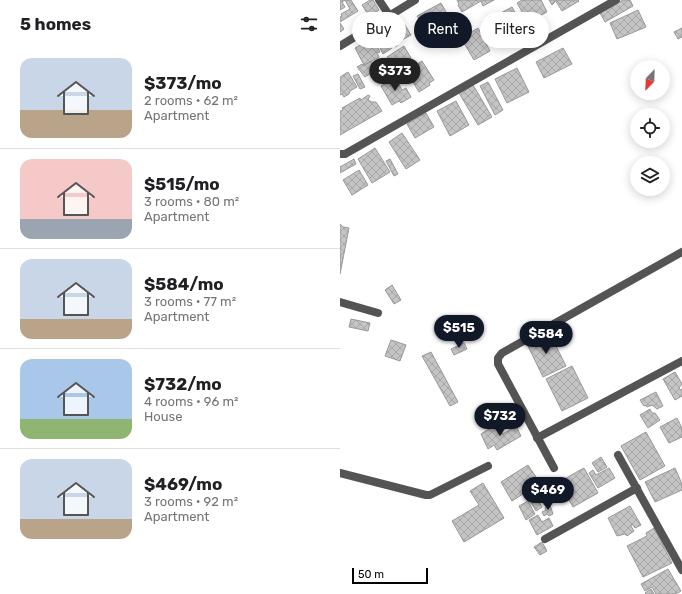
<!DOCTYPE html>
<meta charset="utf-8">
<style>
body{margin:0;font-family:Rubik,sans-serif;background:#f2f2f2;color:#202124;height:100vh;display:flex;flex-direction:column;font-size:15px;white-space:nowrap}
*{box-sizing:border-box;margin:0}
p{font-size:13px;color:#757577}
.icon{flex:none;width:22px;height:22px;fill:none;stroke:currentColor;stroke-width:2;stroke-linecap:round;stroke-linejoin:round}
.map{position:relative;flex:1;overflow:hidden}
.panel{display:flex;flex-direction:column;background:#fff;width:340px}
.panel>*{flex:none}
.banner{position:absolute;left:12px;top:12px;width:270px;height:36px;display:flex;gap:8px}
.needle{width:26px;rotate:203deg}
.fabs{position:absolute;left:290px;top:60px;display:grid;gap:8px}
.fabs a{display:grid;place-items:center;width:40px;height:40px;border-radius:50%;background:#fff;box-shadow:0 2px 10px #0003;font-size:20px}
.scale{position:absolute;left:12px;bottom:10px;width:76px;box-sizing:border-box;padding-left:4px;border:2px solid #000;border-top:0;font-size:11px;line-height:14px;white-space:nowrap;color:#000;-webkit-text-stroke:3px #fff;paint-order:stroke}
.price{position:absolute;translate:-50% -34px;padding:0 9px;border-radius:14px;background:#111827;color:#fff;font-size:13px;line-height:26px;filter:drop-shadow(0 1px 2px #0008)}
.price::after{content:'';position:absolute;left:50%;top:24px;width:12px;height:9px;margin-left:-6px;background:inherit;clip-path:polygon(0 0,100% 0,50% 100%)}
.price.current{background:#222;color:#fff}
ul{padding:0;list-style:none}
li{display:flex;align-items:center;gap:12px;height:100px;padding:0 20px}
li+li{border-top:1px solid #e0e0e0}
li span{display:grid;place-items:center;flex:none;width:112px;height:80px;border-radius:12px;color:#555}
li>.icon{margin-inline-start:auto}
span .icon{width:48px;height:48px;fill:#fffc;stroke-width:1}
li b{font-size:17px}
h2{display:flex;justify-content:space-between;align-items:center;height:48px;padding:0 20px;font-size:17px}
.chip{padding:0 14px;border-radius:18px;background:#fff;box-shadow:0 2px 10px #0003;font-size:14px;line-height:36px}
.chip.current{background:#111827;color:#fff}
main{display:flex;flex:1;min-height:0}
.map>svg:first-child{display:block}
</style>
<main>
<section class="panel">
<h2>5 homes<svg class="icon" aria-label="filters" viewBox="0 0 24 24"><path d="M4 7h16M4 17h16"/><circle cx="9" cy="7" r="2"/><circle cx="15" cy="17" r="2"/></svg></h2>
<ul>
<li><span style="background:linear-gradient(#c9d6e8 65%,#b9a48a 0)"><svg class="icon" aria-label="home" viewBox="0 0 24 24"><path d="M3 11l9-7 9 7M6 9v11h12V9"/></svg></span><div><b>$373/mo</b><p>2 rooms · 62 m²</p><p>Apartment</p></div></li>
<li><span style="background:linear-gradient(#f6c9c9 75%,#9aa5b1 0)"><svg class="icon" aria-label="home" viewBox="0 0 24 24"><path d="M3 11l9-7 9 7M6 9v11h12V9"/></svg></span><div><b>$515/mo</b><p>3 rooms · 80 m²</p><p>Apartment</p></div></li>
<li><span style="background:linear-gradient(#c9d6e8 75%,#b9a48a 0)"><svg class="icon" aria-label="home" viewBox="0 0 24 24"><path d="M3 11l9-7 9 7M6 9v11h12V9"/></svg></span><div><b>$584/mo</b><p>3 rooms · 77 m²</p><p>Apartment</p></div></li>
<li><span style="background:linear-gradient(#a9c7e8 75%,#8fb573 0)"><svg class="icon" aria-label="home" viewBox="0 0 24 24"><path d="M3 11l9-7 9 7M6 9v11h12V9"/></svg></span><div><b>$732/mo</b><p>4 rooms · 96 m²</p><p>House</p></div></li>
<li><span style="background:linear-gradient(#c9d6e8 75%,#b9a48a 0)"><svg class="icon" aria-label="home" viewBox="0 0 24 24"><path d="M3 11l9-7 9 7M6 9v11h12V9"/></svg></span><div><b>$469/mo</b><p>3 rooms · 92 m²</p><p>Apartment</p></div></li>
</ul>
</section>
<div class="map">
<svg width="342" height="594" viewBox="0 0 342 594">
<defs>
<pattern id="building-cross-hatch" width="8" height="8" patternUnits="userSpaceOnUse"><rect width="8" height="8" fill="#c4c4c4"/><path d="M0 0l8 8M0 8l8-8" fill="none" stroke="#a7a7a7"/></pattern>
</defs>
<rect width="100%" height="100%" fill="#fff"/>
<g fill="url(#building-cross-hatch)" stroke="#989898">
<polygon points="0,0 11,0 18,11 0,22 0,17 2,16 1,14 10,9 5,0 2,2 5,7 0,10"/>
<polygon points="30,0 33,0 39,10 29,16 22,5"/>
<polygon points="117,0 154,0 143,6 141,1 122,12 118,5 119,4"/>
<polygon points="182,0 201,0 207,12 188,22 177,3"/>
<polygon points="209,0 214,0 215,2 212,5"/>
<polygon points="215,0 238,0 239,1 222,11"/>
<polygon points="283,0 290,0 293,6 265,22 260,13"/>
<polygon points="101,3 113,24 89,37 77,16"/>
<polygon points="172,7 182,26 170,33 159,14"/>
<polygon points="298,10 306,27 277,39 270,23"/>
<polygon points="156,15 165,31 151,39 142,22"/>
<polygon points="0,23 4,29 0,32"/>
<polygon points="47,25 58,45 55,47 52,41 49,43 52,48 43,54 40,48 41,47 34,35 38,33 37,31"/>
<polygon points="65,25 71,35 62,40 56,31"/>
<polygon points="138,28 150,51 134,60 121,38"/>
<polygon points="342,28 342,37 338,39 334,32"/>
<polygon points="33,38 40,52 37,53 39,57 24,65 15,48"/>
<polygon points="64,46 71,58 54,68 47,57"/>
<polygon points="223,48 232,64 204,78 196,62"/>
<polygon points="31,61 37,69 25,77 17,67 22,64 24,66"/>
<polygon points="82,61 94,80 89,83 90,85 79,92 71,79 76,77 70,68"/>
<polygon points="177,68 189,92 167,103 155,79"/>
<polygon points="8,72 17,87 10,91 9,94 4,97 2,94 0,95 0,77"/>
<polygon points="18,74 25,87 20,89 13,76"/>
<polygon points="55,78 62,90 66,88 71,97 61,103 59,101 52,105 41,86"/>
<polygon points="148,82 163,110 155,115 140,86"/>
<polygon points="133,85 152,117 138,125 119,93"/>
<polygon points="28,95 30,96 28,100 32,102 36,102 42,111 0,135 0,111 3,110 2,108 20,98 21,100"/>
<polygon points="116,101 129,125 110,136 97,111"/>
<polygon points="86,113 94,127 75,138 67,124"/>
<polygon points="62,133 80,160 66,169 49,142"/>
<polygon points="35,148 50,172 32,183 18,159"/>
<polygon points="14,159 16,164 0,173 0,167"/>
<polygon points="50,159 58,174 54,176 46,161"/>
<polygon points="19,170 28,185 12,195 3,180"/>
<polygon points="0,224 3,227 9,228 0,274"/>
<polygon points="52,285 61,300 54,304 45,290"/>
<polygon points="11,319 30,323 28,331 9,327"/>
<polygon points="210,334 226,366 203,377 187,344"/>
<polygon points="51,340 66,345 60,361 45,356"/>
<polygon points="124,343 127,349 114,355 111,349"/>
<polygon points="91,352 118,402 110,406 82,356"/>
<polygon points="232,366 248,398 222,411 206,379"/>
<polygon points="335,372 342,384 339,388 340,390 342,389 342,396 335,400 323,379"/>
<polygon points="316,392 323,406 317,409 312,405 307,407 305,405 304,406 300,400"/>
<polygon points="310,409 312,413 315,413 320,420 308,428 300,415"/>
<polygon points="337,418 342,428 342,437 329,443 320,427"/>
<polygon points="157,424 163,434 176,426 181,436 157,450 154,445 148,449 141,434"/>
<polygon points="306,432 325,466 300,480 281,446"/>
<polygon points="261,457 267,467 258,472 252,463"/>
<polygon points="188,465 200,483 172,501 161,482"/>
<polygon points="244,468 258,493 233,507 219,482"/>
<polygon points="269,468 275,478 258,488 249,473 253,470 256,475"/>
<polygon points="335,468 342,484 342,490 315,502 305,482"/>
<polygon points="143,483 164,518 124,542 112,521 139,505 130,491"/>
<polygon points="202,491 209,504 205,506 198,494"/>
<polygon points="196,497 202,507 196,511 190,501"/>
<polygon points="188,501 195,514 186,520 179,506"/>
<polygon points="210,505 213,514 209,516 207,514 204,516 202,512 206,510 205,508"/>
<polygon points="290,506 301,525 295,528 292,524 291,526 294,531 287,536 285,534 277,536 268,518"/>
<polygon points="198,515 202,522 209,518 213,526 197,535 189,520"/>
<polygon points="314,528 332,563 303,577 287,546 307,536 306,533"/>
<polygon points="202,542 207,551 200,555 194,547"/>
<polygon points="328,569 341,591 336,594 316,594 312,587 305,591 301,584"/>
<polygon points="311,589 314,594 306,594 305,593"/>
</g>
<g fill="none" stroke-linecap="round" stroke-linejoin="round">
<g stroke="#545454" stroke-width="8">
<polyline points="39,0 49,15"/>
<polyline points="0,46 75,0"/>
<polyline points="0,154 5,154 276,0"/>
<polyline points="0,302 38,313"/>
<polyline points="197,438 342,361"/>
<polyline points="278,455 342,570"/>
<polyline points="214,468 158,364 158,358 162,353 342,252"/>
<polyline points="0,473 86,495 90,495 148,466"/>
<polyline points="205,539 297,488"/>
</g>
</g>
</svg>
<div class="fabs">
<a><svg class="needle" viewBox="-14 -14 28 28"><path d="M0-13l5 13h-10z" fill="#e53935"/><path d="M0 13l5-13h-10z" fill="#757577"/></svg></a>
<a><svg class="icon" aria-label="locate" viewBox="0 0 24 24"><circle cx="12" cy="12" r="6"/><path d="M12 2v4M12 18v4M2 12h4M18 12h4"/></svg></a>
<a><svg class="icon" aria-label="layers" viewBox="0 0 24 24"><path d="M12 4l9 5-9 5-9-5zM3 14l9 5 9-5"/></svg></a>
</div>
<div class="scale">50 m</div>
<b class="price current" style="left:55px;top:92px">$373</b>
<b class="price" style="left:119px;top:349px">$515</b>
<b class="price" style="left:206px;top:355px">$584</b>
<b class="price" style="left:160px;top:437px">$732</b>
<b class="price" style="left:208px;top:511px">$469</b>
<div class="banner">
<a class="chip">Buy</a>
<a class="chip current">Rent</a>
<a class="chip">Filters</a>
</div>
</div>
</main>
